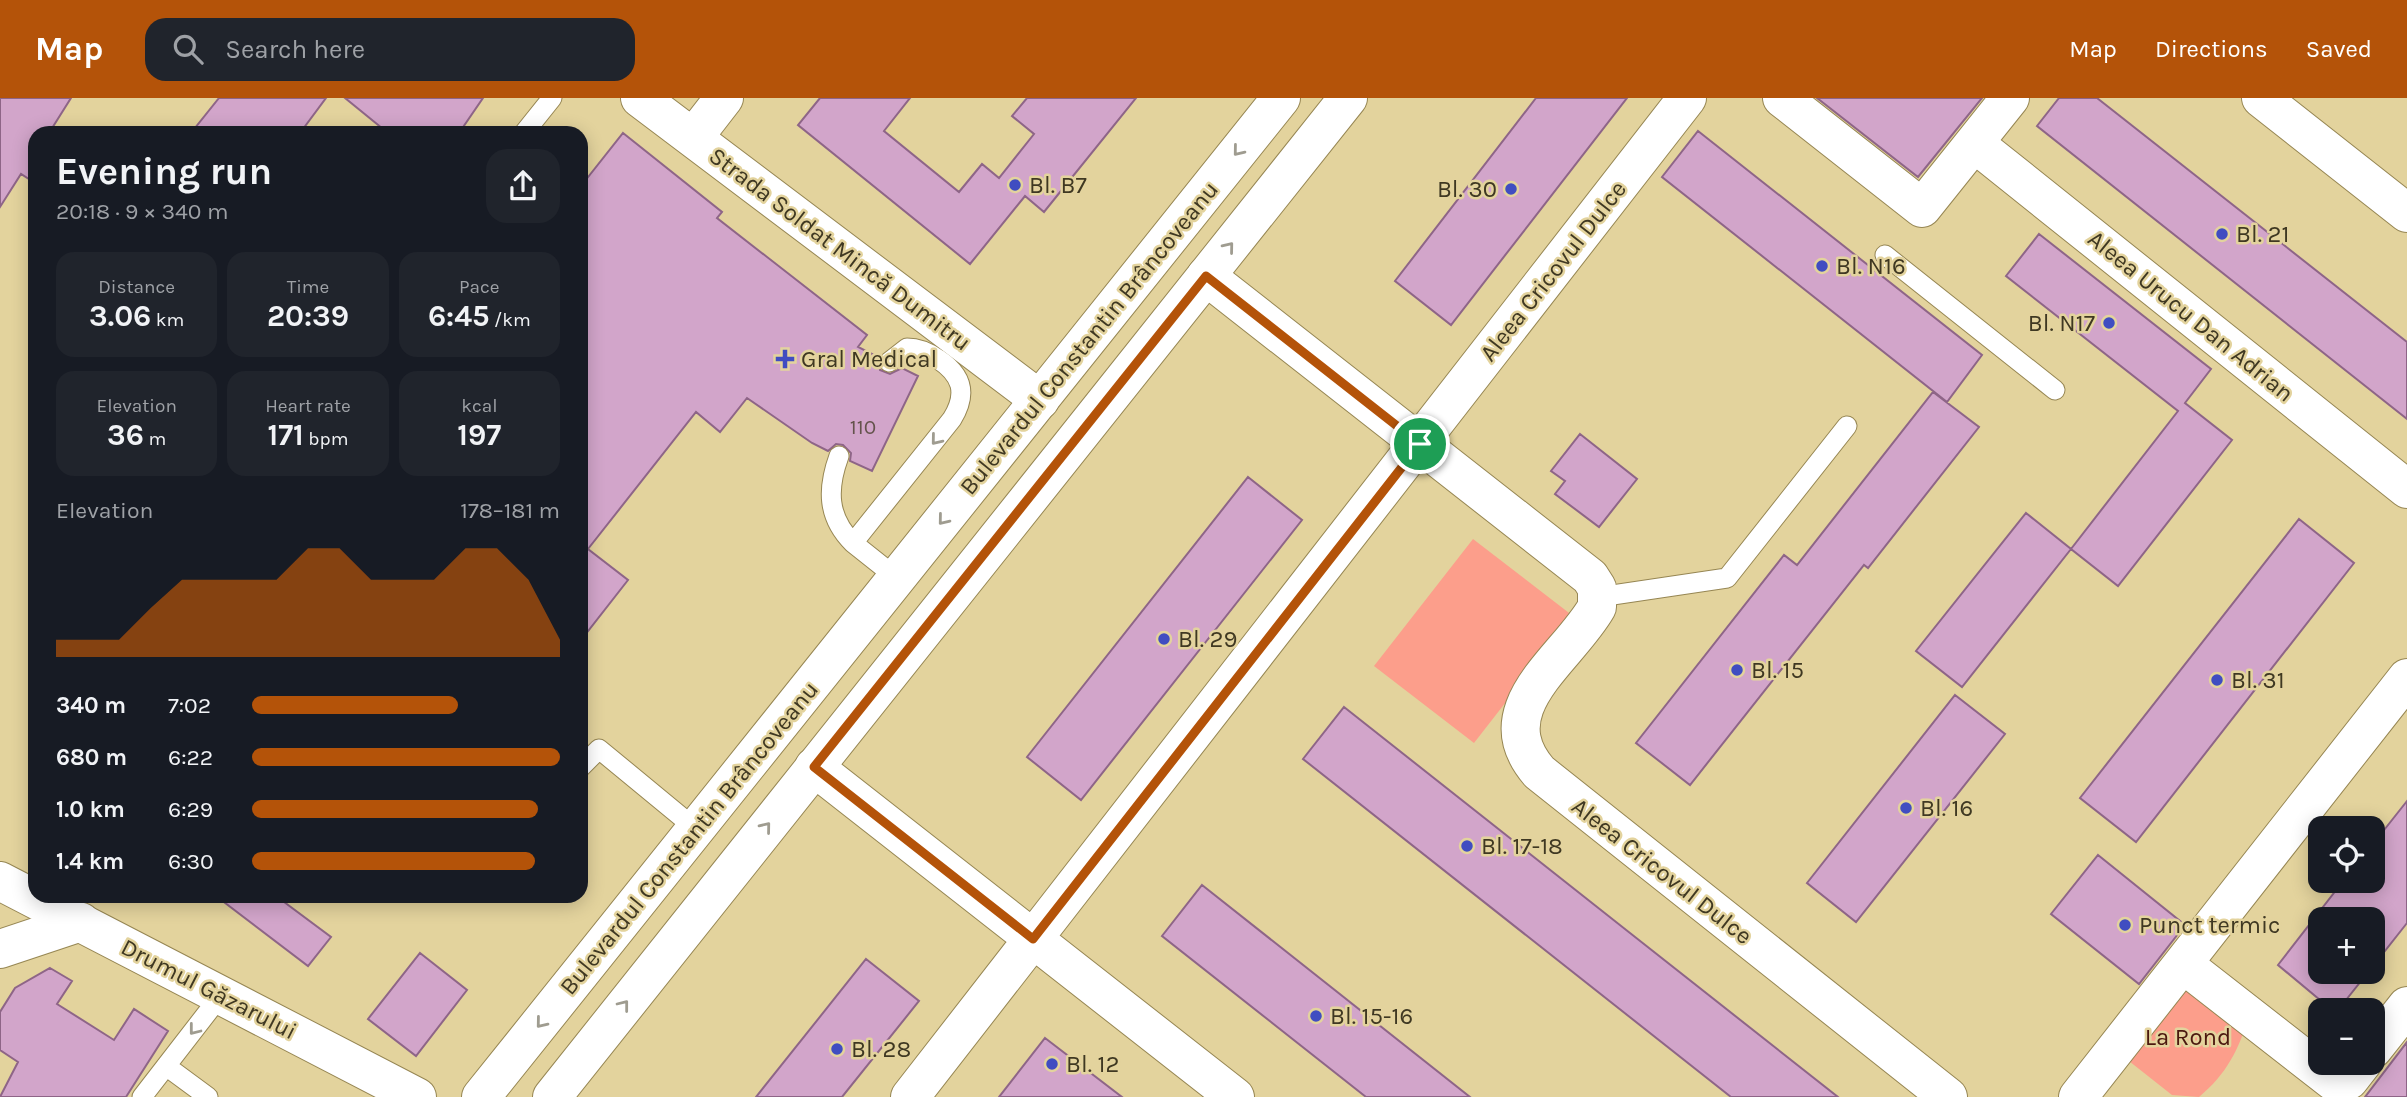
<!DOCTYPE html>
<meta charset="utf-8">
<style>
:root{--surface:#171b24;--page:#20242c;--text:#f1f3f6;--muted:#9ea1a6;--accent:#b45309}
body{margin:0;font-family:Karla,sans-serif;background:var(--page);color:var(--text);height:100vh;display:flex;flex-direction:column;font-size:26px;white-space:nowrap}
*{box-sizing:border-box;margin:0}
p{font-size:23px;color:var(--muted)}
.icon{flex:none;width:38px;height:38px;fill:none;stroke:currentColor;stroke-width:2;stroke-linecap:round;stroke-linejoin:round}
.map{position:relative;flex:1;overflow:hidden}
.sheet{position:absolute;left:28px;top:28px;width:560px;height:777px;display:flex;flex-direction:column;background:var(--surface);border-radius:21px;box-shadow:0 4px 18px #0003}
.sheet>*{flex:none}
.controls{position:absolute;left:2308px;top:718px;display:grid;gap:14px}
.controls a{display:grid;place-items:center;width:77px;height:77px;border-radius:14px;background:var(--surface);box-shadow:0 4px 18px #0003;font-size:35px}
.pin{position:absolute;display:grid;place-items:center;width:60px;height:60px;color:#fff;margin:-30px;border:4px solid #fff;border-radius:50%;box-shadow:0 2px 7px #0007}
.round{display:grid;place-items:center;flex:none;width:74px;height:74px;border-radius:21px;background:var(--page)}
.head{display:flex;align-items:center;justify-content:space-between;height:119px;padding:0 28px}
h1{font-size:38px;font-weight:700;line-height:52px}
.metrics{display:grid;grid-template-columns:repeat(3,1fr);gap:10px;height:119px;padding:7px 28px}
.metrics div{display:grid;align-content:center;border-radius:18px;background:var(--page);text-align:center}
.metrics b{font-size:30px;font-weight:700}
.metrics small{font-size:19px;font-weight:400}
.metrics p{font-size:19px}
.chart{height:196px;padding:14px 28px}
.chart p{display:flex;justify-content:space-between}
.chart svg{width:100%;height:126px;margin-top:7px;fill:var(--accent);opacity:.7}
ul{padding:0 28px;list-style:none;font-size:23px}
li{display:grid;grid-template-columns:112px 84px 1fr;align-items:center;height:52px}
li i{height:18px;border-radius:9px;background:var(--accent)}
header{display:flex;align-items:center;gap:42px;box-sizing:border-box;height:98px;padding:0 35px;background:var(--accent);color:#fff}
header strong{font-size:33px}
nav{display:flex;gap:38px;margin-inline-start:auto;font-size:24px}
.search{width:490px;height:63px;background:var(--page);display:flex;align-items:center;gap:18px;box-sizing:border-box;padding:0 24px;border-radius:21px;color:var(--muted);font-size:26px}
.map>svg:first-child{display:block}
.green{fill:#fc9e8b}
.building{fill:#d2a5ca;stroke:#8e6587;stroke-width:2}
.lines{fill:none;stroke-linecap:round;stroke-linejoin:round}
.lane-casing{stroke:#968653;stroke-width:21}
.street-casing{stroke:#968653;stroke-width:40}
.secondary-casing{stroke:#968653;stroke-width:40}
.lane{stroke:#fff;stroke-width:19}
.street{stroke:#fff;stroke-width:38}
.secondary{stroke:#fff;stroke-width:38}
.oneway{stroke:#9f9c90}
.route-casing{stroke:#fff;stroke-width:14}
.route{stroke:#b45309;stroke-width:9}
.poi-dot{fill:#404dc1;stroke:#e3d39d;stroke-width:2.5}
.labels{text-anchor:middle;dominant-baseline:central;stroke-width:5;stroke-linejoin:round;paint-order:stroke}
.number-label{font-size:21px;fill:#64534c}
.poi-label{font-size:24px;fill:#3f3822;stroke:#e3d39d;text-anchor:start}
.street-label{font-size:24px;fill:#3f3822;stroke:#e3d39d}
.park-label{font-size:24px;fill:#4b180f;stroke:#e3d39d}
</style>
<header>
<strong>Map</strong>
<div class="search"><svg class="icon" aria-label="search" viewBox="0 0 24 24"><circle cx="10" cy="10" r="6"/><path d="M15 15l6 6"/></svg>Search here</div>
<nav><a>Map</a><a>Directions</a><a>Saved</a></nav>
</header>
<div class="map">
<svg width="2407" height="999" viewBox="0 0 2407 999">
<rect width="100%" height="100%" fill="#e3d39d"/>
<path class="green" d="M 1473,441 L 1573,518 L 1474,645 L 1374,568 Z
M 2183,866 L 2249,917 C 2240,950 2226,977 2199,999 L 2172,997 L 2115,952 Z"/>
<path class="building" d="M 0,0 L 71,0 L 49,35 L 35,35 L 35,85 L 21,76 L 0,109 Z
M 219,0 L 326,0 L 300,35 L 191,35 Z
M 345,0 L 483,0 L 459,35 L 388,35 Z
M 820,0 L 910,0 L 884,33 L 959,94 L 982,66 L 999,80 L 1034,36 L 1012,18 L 1027,0 L 1136,0 L 1044,114 L 1025,98 L 970,166 L 798,27 Z
M 1536,0 L 1627,0 L 1451,227 L 1395,183 Z
M 1817,0 L 1982,0 L 1918,79 Z
M 2059,0 L 2097,0 L 2407,244 L 2407,321 L 2037,28 Z
M 1698,33 L 1982,257 L 1947,304 L 1662,79 Z
M 623,35 L 722,114 L 717,120 L 867,237 L 858,249 L 878,259 L 880,272 L 890,276 L 902,270 L 918,278 L 872,373 L 850,363 L 851,355 L 843,347 L 836,346 L 828,353 L 812,345 L 747,300 L 720,334 L 696,314 L 588,451 L 628,482 L 581,542 L 581,88 Z
M 2039,136 L 2211,271 L 2185,305 L 2232,342 L 2118,488 L 2071,451 L 2178,313 L 2006,178 Z
M 1933,294 L 1979,329 L 1868,470 L 1864,467 L 1690,687 L 1636,645 L 1784,457 L 1797,467 Z
M 1580,336 L 1637,381 L 1599,429 L 1555,396 L 1565,383 L 1551,373 Z
M 1248,379 L 1302,422 L 1081,702 L 1027,659 Z
M 2026,415 L 2071,451 L 1962,589 L 1916,553 Z
M 2299,421 L 2354,465 L 2136,744 L 2080,700 Z
M 1955,597 L 2005,636 L 1856,824 L 1807,785 Z
M 1344,609 L 1630,835 L 1838,999 L 1731,999 L 1303,661 Z
M 2407,703 L 2407,825 L 2373,868 L 2373,821 L 2320,821 L 2320,873 L 2369,873 L 2338,912 L 2332,912 L 2278,867 L 2344,782 L 2373,782 L 2373,746 Z
M 2098,757 L 2185,827 L 2139,886 L 2051,816 Z
M 1202,787 L 1470,999 L 1366,999 L 1162,838 Z
M 216,798 L 276,798 L 331,839 L 308,868 Z
M 420,855 L 467,892 L 416,958 L 368,921 Z
M 866,861 L 919,903 L 842,999 L 756,999 Z
M 50,870 L 72,883 L 57,906 L 114,942 L 134,911 L 168,933 L 126,999 L 0,999 L 18,964 L 0,952 L 0,914 L 15,890 Z
M 1045,940 L 1122,999 L 999,999 Z
M 2407,944 L 2407,999 L 2365,999 Z"/>
<g class="lines">
<defs>
<path id="lane" d="M 524,35 L 552,0
M 1885,157 L 2055,292
M 839,358 C 827,391 827,419 853,445 L 952,321 C 968,295 962,277 938,261 C 928,254 919,250 907,250 L 889,264
M 853,445 L 897,480
M 1599,499 L 1727,480 L 1847,328
M 581,669 L 599,651 L 696,731
M 166,968 L 208,999
M 142,999 L 221,897"/>
<path id="street" d="M 640,0 L 1040,302
M 1782,0 L 1922,110 L 2010,0
M 693,40 L 724,0
M 1974,45 L 2407,391
M 1206,178 L 1590,479 L 1597,490 L 1597,509 C 1567,562 1484,610 1539,674 L 1948,999
M 814,669 L 1235,999
M 0,851 L 81,824
M 2183,866 L 2333,983 L 2341,986 L 2349,982 L 2363,964
M 2373,951 L 2407,908
M 910,999 L 1687,0
M 2078,999 L 2407,580"/>
<path id="secondary" d="M 2261,0 L 2407,115
M 0,783 L 417,999
M 481,999 L 1281,0
M 552,999 L 1348,0"/>
</defs>
<use href="#lane" class="lane-casing"/>
<use href="#street" class="street-casing"/>
<use href="#secondary" class="secondary-casing"/>
<use href="#lane" class="lane"/>
<use href="#street" class="street"/>
<use href="#secondary" class="secondary"/>
</g>
<defs><path id="oneway-chevron" d="M-2-3.5L2.5 0L-2 3.5" fill="none" stroke-width="1.6" stroke-linecap="round" stroke-linejoin="round" transform="scale(1.75)"/></defs>
<g class="oneway">
<use href="#oneway-chevron" transform="translate(1238 53) rotate(129)"/>
<use href="#oneway-chevron" transform="translate(1229 149) rotate(-51)"/>
<use href="#oneway-chevron" transform="translate(936 342) rotate(129)"/>
<use href="#oneway-chevron" transform="translate(943 422) rotate(129)"/>
<use href="#oneway-chevron" transform="translate(766 729) rotate(-51)"/>
<use href="#oneway-chevron" transform="translate(624 907) rotate(-52)"/>
<use href="#oneway-chevron" transform="translate(541 925) rotate(129)"/>
<use href="#oneway-chevron" transform="translate(194 932) rotate(128)"/>
</g>
<g class="lines">
<defs>
<path id="route" d="M 1206,178 L 1420,346 L 1033,841 L 814,669 Z"/>
</defs>
<use href="#route" class="route-casing"/>
<use href="#route" class="route"/>
</g>
<g class="poi-dot">
<circle cx="1015" cy="87" r="7"/>
<circle cx="1511" cy="91" r="7"/>
<circle cx="2222" cy="136" r="7"/>
<circle cx="1822" cy="168" r="7"/>
<circle cx="2109" cy="225" r="7"/>
<path d="M781.5 250.5h7v7h7v7h-7v7h-7v-7h-7v-7h7z"/>
<circle cx="1164" cy="541" r="7"/>
<circle cx="1737" cy="572" r="7"/>
<circle cx="2217" cy="582" r="7"/>
<circle cx="1906" cy="710" r="7"/>
<circle cx="1467" cy="748" r="7"/>
<circle cx="2125" cy="827" r="7"/>
<circle cx="1316" cy="918" r="7"/>
<circle cx="837" cy="951" r="7"/>
<circle cx="1052" cy="966" r="7"/>
</g>
<g class="labels">
<g class="number-label">
<text x="863" y="329">110</text>
</g>
<g class="poi-label">
<text x="1029" y="87">Bl. B7</text>
<text x="1497" y="91" text-anchor="end">Bl. 30</text>
<text x="2236" y="136">Bl. 21</text>
<text x="1836" y="168">Bl. N16</text>
<text x="2095" y="225" text-anchor="end">Bl. N17</text>
<text x="801" y="261">Gral Medical</text>
<text x="1178" y="541">Bl. 29</text>
<text x="1751" y="572">Bl. 15</text>
<text x="2231" y="582">Bl. 31</text>
<text x="1920" y="710">Bl. 16</text>
<text x="1481" y="748">Bl. 17-18</text>
<text x="2139" y="827">Punct termic</text>
<text x="1330" y="918">Bl. 15-16</text>
<text x="851" y="951">Bl. 28</text>
<text x="1066" y="966">Bl. 12</text>
</g>
<g class="street-label">
<text transform="translate(840 151) rotate(37)">Strada Soldat Mincă Dumitru</text>
<text transform="translate(1553 173) rotate(-52)">Aleea Cricovul Dulce</text>
<text transform="translate(2191 218) rotate(39)">Aleea Urucu Dan Adrian</text>
<text transform="translate(1089 240) rotate(-51)">Bulevardul Constantin Brâncoveanu</text>
<text transform="translate(689 740) rotate(-51)">Bulevardul Constantin Brâncoveanu</text>
<text transform="translate(1662 773) rotate(38)">Aleea Cricovul Dulce</text>
<text transform="translate(209 891) rotate(27)">Drumul Găzarului</text>
</g>
<g class="park-label">
<text x="2188" y="939">La Rond</text>
</g>
</g>
</svg>
<div class="controls">
<a><svg class="icon" aria-label="locate" viewBox="0 0 24 24"><circle cx="12" cy="12" r="6"/><path d="M12 2v4M12 18v4M2 12h4M18 12h4"/></svg></a>
<a>+</a>
<a>−</a>
</div>
<div class="pin" style="left:1420px;top:346px;background:#1e9e55"><svg class="icon" aria-label="arrive" viewBox="0 0 24 24"><path d="M6 21V4h12l-3 4 3 4H6"/></svg></div>
<section class="sheet">
<div class="head"><div><h1>Evening run</h1><p>20:18 · 9 × 340 m</p></div><a class="round"><svg class="icon" aria-label="share" viewBox="0 0 24 24"><path d="M12 15V3M7 8l5-5 5 5M5 13v7h14v-7"/></svg></a></div>
<div class="metrics">
<div><p>Distance</p><b>3.06<small> km</small></b></div>
<div><p>Time</p><b>20:39</b></div>
<div><p>Pace</p><b>6:45<small> /km</small></b></div>
</div>
<div class="metrics">
<div><p>Elevation</p><b>36<small> m</small></b></div>
<div><p>Heart rate</p><b>171<small> bpm</small></b></div>
<div><p>kcal</p><b>197</b></div>
</div>
<div class="chart"><p><span>Elevation</span>178–181 m</p>
<svg viewBox="0 0 160 44" preserveAspectRatio="none"><path d="M0 44V38L10 38L20 38L30 27L40 17L50 17L60 17L70 17L80 6L90 6L100 17L110 17L120 17L130 6L140 6L150 17L160 38V44z"/></svg>
</div>
<ul>
<li><b>340 m</b>7:02<i style="width:67%"></i></li>
<li><b>680 m</b>6:22<i style="width:100%"></i></li>
<li><b>1.0 km</b>6:29<i style="width:93%"></i></li>
<li><b>1.4 km</b>6:30<i style="width:92%"></i></li>
</ul>
</section>
</div>
